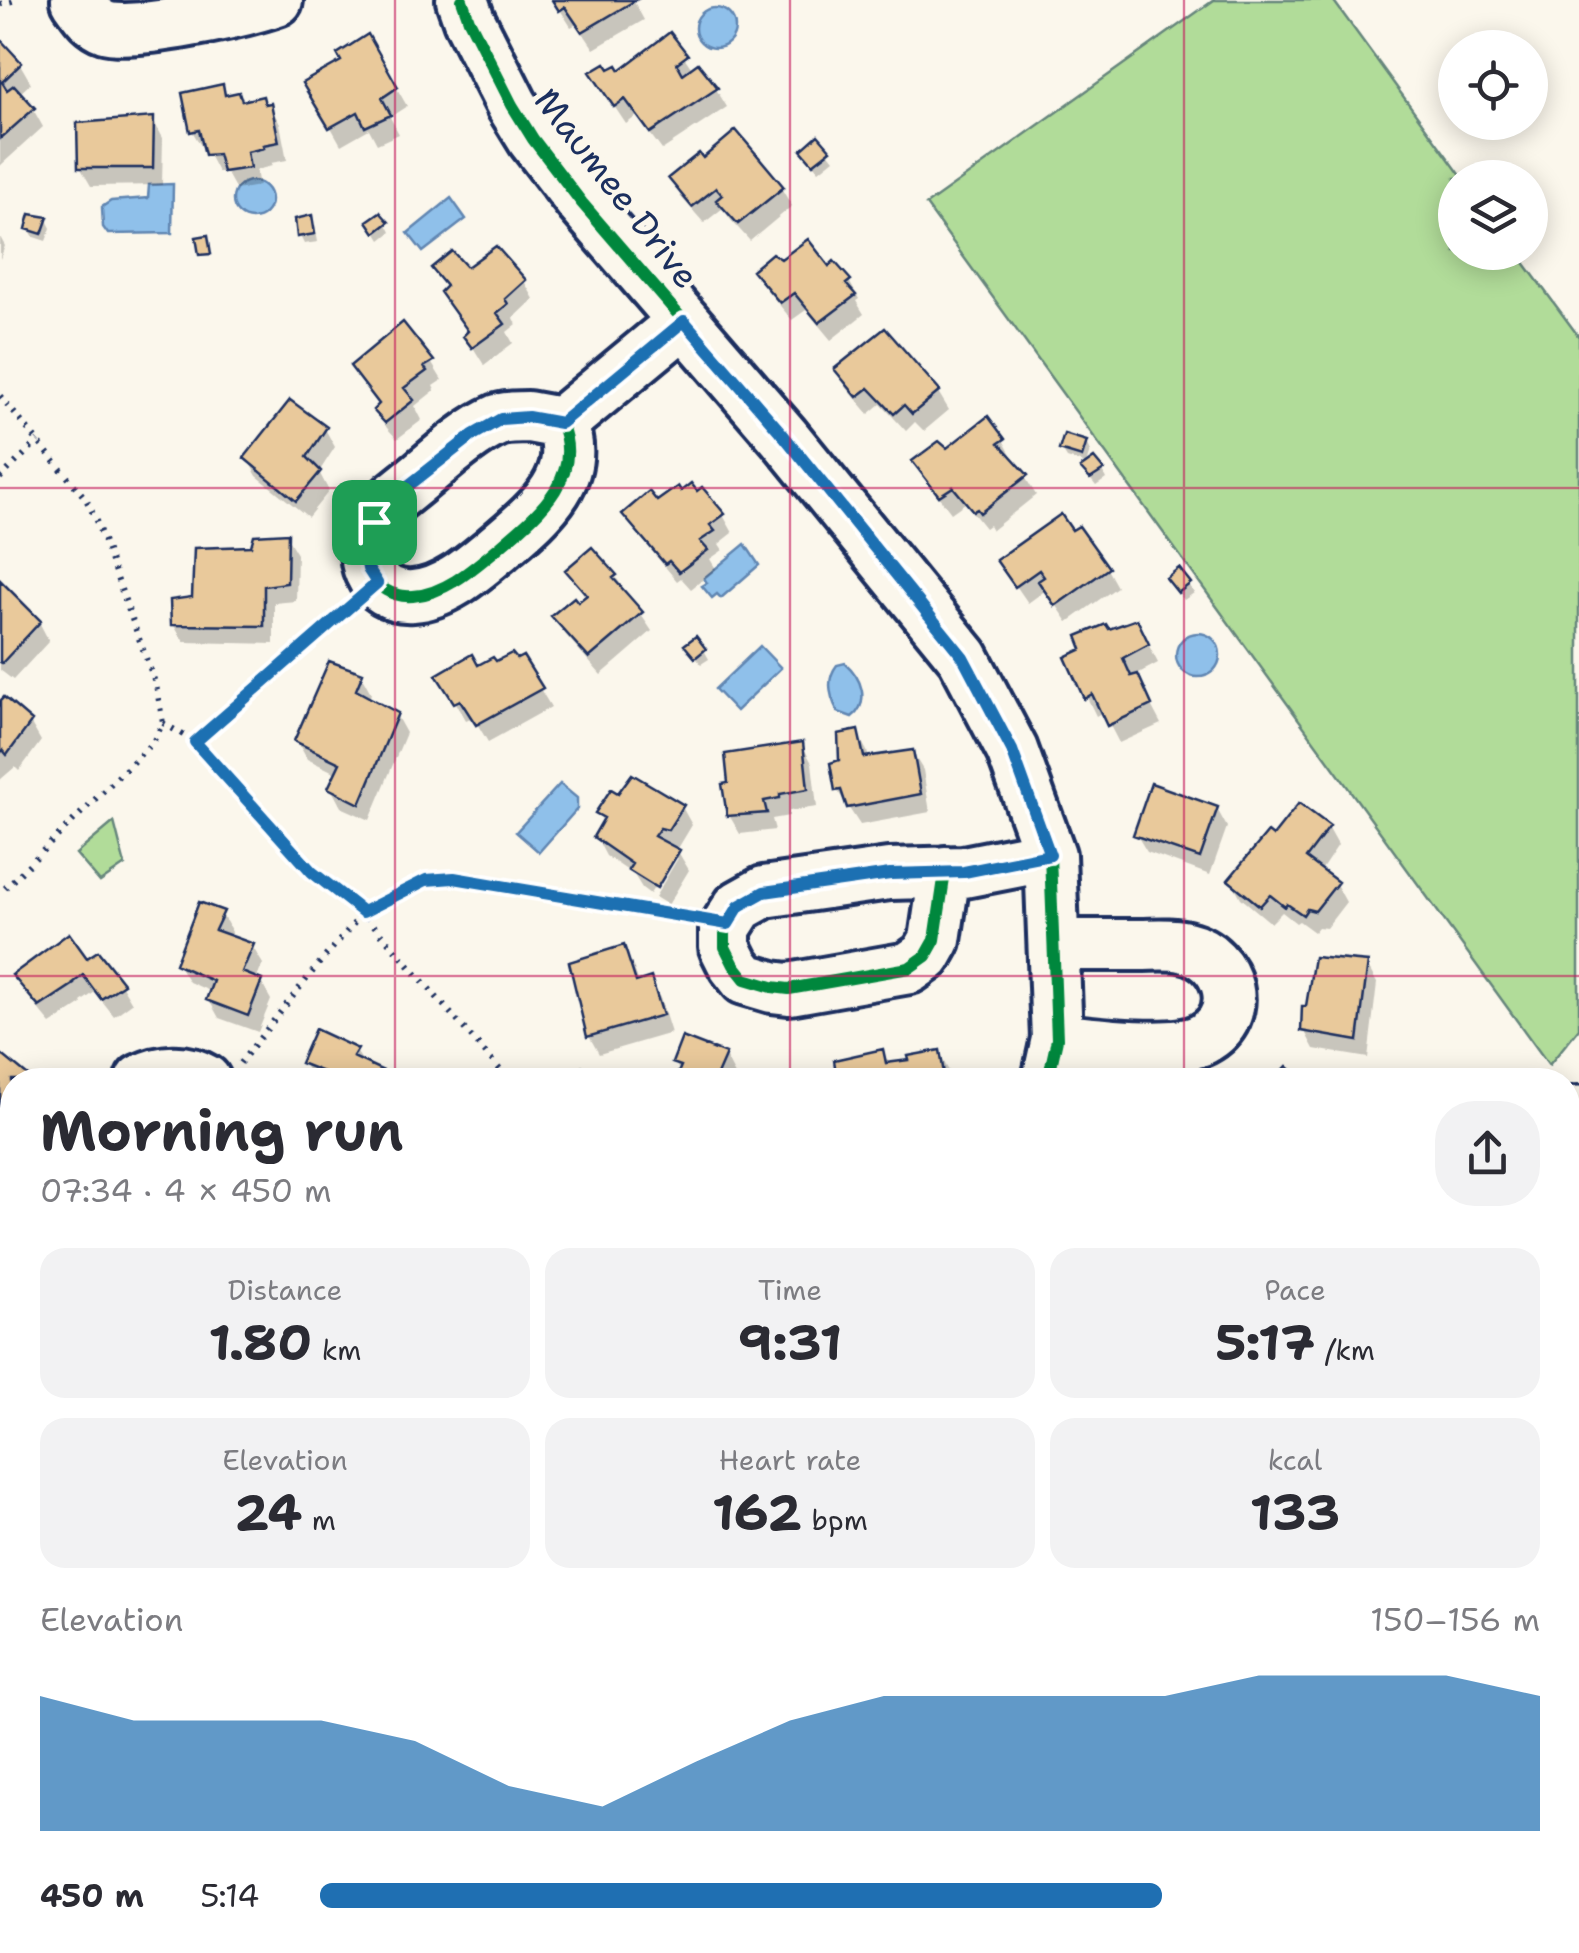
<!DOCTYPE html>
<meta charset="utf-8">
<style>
:root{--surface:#fff;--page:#f2f2f3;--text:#2b2b33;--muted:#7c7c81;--accent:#1f6fb2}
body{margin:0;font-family:"Shantell Sans",sans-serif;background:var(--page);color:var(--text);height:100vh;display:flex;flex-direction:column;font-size:38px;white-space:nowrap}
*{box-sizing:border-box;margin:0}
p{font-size:32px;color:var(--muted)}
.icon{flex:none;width:55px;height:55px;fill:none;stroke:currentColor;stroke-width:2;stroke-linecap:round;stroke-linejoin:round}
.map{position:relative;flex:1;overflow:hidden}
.side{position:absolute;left:0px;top:1068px;width:1580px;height:888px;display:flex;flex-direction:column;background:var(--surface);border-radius:40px 40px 0 0;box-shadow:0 5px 25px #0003}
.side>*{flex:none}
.fabs{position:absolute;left:1438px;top:30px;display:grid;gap:20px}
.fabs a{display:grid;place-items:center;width:110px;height:110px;border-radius:50%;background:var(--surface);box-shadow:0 5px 25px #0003;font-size:50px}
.pin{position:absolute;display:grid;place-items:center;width:85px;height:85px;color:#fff;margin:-42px;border-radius:20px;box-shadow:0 5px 15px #0006}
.round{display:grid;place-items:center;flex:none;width:105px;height:105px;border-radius:40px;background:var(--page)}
.overview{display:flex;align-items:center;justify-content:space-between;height:170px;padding:0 40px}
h1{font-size:55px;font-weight:700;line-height:75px}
.stats{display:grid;grid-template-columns:repeat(3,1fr);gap:15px;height:170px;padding:10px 40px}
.stats div{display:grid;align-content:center;border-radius:25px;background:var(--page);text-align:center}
.stats b{font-size:50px;font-weight:700}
.stats small{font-size:28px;font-weight:400}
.stats p{font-size:28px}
.chart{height:280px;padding:20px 40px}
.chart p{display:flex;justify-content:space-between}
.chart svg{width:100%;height:180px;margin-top:10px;fill:var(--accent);opacity:.7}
ul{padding:0 40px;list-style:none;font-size:32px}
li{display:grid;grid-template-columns:160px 120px 1fr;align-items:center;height:75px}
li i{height:25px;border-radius:12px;background:var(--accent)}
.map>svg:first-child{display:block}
.green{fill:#b1dc99;stroke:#66867c;stroke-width:2.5}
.water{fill:#8fc0ea;stroke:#6186b2;stroke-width:2.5}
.shadow{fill:#0003}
.building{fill:#e9c99b;stroke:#1b2f5e;stroke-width:2.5}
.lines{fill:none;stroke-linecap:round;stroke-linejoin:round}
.minor-casing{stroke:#1b2f5e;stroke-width:58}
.major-casing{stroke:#1b2f5e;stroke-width:62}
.path{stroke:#1b2f5e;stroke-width:6;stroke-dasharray:2.5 8;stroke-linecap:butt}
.minor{stroke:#fbf7ec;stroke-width:50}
.major{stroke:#fbf7ec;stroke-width:55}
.cycleway-casing{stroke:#fbf7ec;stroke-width:19}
.cycleway{stroke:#00873e;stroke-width:12}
.route-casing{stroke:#fff;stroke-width:20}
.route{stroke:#1f6fb2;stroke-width:12}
.grid{fill:none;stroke:#c2185b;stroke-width:2.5;stroke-opacity:0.55}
.labels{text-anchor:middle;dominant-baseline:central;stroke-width:10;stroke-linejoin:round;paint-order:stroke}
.street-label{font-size:35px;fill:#1b2f5e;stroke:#fbf7ec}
</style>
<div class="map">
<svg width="1579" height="1953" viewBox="0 0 1579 1953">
<rect width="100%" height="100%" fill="#fbf7ec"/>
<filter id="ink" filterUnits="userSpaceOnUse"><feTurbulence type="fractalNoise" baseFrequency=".01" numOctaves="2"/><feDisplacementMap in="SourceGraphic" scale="20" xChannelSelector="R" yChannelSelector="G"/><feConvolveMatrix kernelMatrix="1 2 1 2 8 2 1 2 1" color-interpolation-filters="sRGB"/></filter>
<g filter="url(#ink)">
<path class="green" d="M 1214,0 L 1333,0 L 1462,177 L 1455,178 L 1455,252 L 1517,253 L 1579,337 L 1579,1028 L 1549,1065 L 926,205 Z
M 114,822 L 125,865 L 100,882 L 76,854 Z"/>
<path class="water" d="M695 28a20 20 0 1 1 40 0a20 20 0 1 1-40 0Z
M233 200a19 19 0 1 1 38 0a19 19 0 1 1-38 0Z
M 173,184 L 172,233 L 108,234 L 103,227 L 102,207 L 111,201 L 148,198 L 149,185 Z
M 451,198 L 466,219 L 423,252 L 408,233 Z
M 745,544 L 759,565 L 721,598 L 717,594 L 712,598 L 702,586 L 707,583 L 704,578 Z
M1176 655a22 22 0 1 1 44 0a22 22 0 1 1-44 0Z
M 760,646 L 781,668 L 736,711 L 715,689 Z
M 845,663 C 861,677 871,702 852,717 L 838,712 C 830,697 826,679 837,665 Z
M 560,784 L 577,798 L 577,809 L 539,852 L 516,832 Z"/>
<path class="shadow" d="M 554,0 L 633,0 L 644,20 L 594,49 L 577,24 L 571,27 Z
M 669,35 L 693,70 L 698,67 L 716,89 L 727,107 L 662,150 L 637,116 L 626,124 L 604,91 L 608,72 L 620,73 Z
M 368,38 L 407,106 L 390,117 L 399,134 L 377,144 L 369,129 L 341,145 L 306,83 L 344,62 Z
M 0,43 L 20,64 L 31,83 L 19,94 L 33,109 L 43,127 L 0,166 Z
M 222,87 L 228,97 L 243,103 L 270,106 L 280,124 L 287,160 L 271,163 L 272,166 L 256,170 L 259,186 L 236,190 L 226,172 L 218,172 L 206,149 L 203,149 L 192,131 Z
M 153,120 L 163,138 L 162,185 L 91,186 L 80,167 Z
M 818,139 L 834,159 L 819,171 L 809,159 Z
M 671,179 L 781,188 L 792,206 L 750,241 L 730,219 L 723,208 L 704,223 L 681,197 Z
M 311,218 L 315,226 L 318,242 L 304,244 L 300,236 Z
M 47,220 L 51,228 L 46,241 L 34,237 L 29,229 Z
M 370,222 L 387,224 L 391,232 L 381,240 Z
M 0,237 L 5,246 L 0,259 Z
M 781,263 L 829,269 L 849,281 L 859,299 L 856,301 L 864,314 L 831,340 L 806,310 L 792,320 L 766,289 L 755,271 Z
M 434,269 L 467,270 L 524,281 L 534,299 L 514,318 L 517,324 L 507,332 L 513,343 L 484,365 L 466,336 L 470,333 L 443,293 L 447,289 Z
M 431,362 L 442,380 L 433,386 L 435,390 L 415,406 L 422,420 L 397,439 L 387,428 L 376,410 L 380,406 L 353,367 Z
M 837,370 L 938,392 L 949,410 L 924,431 L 915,422 L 906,431 L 881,404 L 869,414 L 847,388 Z
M 325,429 L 335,447 L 319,472 L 329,491 L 308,517 L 257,476 L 247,458 Z
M 1003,440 L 1013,458 L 1011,460 L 1025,477 L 1036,495 L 992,530 L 989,525 L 985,528 L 965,503 L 951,513 L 926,480 L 915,462 L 947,452 Z
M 1086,443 L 1090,451 L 1086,464 L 1067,458 L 1062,450 Z
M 1102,471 L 1106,479 L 1096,486 L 1088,476 Z
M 656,505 L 723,515 L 733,533 L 719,544 L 723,550 L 710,559 L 716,569 L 691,589 L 681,578 L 677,581 L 636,532 L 626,514 Z
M 286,536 L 297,554 L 296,601 L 274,603 L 274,644 L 184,642 L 173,624 L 195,599 L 253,549 Z
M 999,561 L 1107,569 L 1117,587 L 1068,622 L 1046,590 L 1028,603 Z
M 568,571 L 615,576 L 652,631 L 601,675 L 565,634 L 554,617 L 587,599 Z
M 1179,572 L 1194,593 L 1184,600 L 1174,587 Z
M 0,584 L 39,622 L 49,641 L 13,680 L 0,670 Z
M 1108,632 L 1146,640 L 1158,663 L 1135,675 L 1161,724 L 1119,743 L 1103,712 L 1096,716 L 1068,658 L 1086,650 Z
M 704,650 L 709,659 L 701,664 L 692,653 Z
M 522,659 L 551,707 L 488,742 L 473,717 L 466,720 L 440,675 L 516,662 Z
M 361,675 L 371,693 L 369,700 L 396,715 L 406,733 L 370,820 L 341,807 L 331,788 L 338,774 L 307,759 L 297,741 Z
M 0,705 L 30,722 L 41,741 L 19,771 L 15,767 L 0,780 Z
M 857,733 L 867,751 L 869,759 L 912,752 L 923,770 L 930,812 L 860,825 L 837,790 L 842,761 Z
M 802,745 L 812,763 L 817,807 L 789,811 L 789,816 L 772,819 L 775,830 L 740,834 L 729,815 Z
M 682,807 L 692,825 L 677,850 L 689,870 L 668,905 L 655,897 L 678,858 L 672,858 L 650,894 L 642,888 L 634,875 L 606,856 L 596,837 L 604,823 L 598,813 Z
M 1217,809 L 1227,827 L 1210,875 L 1147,852 L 1136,834 Z
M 1328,827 L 1338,845 L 1320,872 L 1336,884 L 1346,902 L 1326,928 L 1318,927 L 1314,932 L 1299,921 L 1296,923 L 1282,912 L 1271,923 L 1241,898 L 1231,880 L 1274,839 Z
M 222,914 L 232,932 L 230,938 L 252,946 L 263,964 L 256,980 L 261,982 L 271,1000 L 258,1032 L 219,1018 L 209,1000 L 212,992 L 189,982 L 178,964 Z
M 622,948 L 633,966 L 639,983 L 650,980 L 660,998 L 671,1033 L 599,1054 L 589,1036 Z
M 86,961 L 122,986 L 132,1003 L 114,1016 L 95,992 L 81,1002 L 82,1004 L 51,1024 L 26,994 L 15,976 Z
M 1367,965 L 1377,983 L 1368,1058 L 1314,1049 L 1304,1030 Z
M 356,1051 L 365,1065 L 392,1080 L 313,1080 L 303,1063 Z
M 882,1051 L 890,1065 L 939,1053 L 949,1071 L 951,1080 L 839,1080 Z
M 0,1056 L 29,1080 L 12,1080 L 12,1140 L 0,1153 Z
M 725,1056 L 735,1075 L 732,1080 L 678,1080 L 681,1073 L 675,1063 Z
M 0,1513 L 12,1524 L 12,1584 L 0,1572 Z
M 0,1609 L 12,1626 L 12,1639 L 0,1650 Z
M 12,1822 L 12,1906 L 0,1892 L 0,1848 L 10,1840 L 4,1830 Z
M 0,1921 L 12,1929 L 12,1942 L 23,1942 L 27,1950 L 25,1953 L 0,1953 Z
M 557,1942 L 603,1942 L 577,1953 L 563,1953 Z"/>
<path class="building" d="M 552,0 L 636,0 L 582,32 L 565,7 L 559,11 Z
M 670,32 L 688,55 L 677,63 L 683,74 L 698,63 L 718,88 L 650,133 L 625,99 L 614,107 L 590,72 L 605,63 L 609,69 L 617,65 L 620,70 Z
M 368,34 L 398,87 L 382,98 L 391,115 L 365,127 L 358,112 L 329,128 L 302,83 L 341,61 L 337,54 Z
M 0,39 L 22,63 L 2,82 L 7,90 L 14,85 L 35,108 L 0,139 Z
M 223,84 L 225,95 L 239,92 L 242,101 L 263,96 L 265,104 L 271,103 L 279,142 L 263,145 L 264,148 L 247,152 L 250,168 L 223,172 L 218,154 L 205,155 L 199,130 L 190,132 L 182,93 Z
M 154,117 L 153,168 L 78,168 L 77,123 Z
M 736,130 L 784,187 L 738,224 L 716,200 L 722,195 L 716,188 L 692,207 L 668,178 L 699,153 L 703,158 Z
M 818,135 L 831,150 L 813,164 L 801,150 Z
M 380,212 L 389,222 L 375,233 L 367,221 Z
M 30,214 L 48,217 L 42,234 L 26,229 Z
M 312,215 L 315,234 L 297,237 L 295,219 Z
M 208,235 L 211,254 L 199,255 L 196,237 Z
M 808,239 L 829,266 L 834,261 L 851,280 L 846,284 L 856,295 L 819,323 L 794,293 L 780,303 L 752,270 L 772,253 L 781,259 Z
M 496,246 L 526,280 L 505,299 L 508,304 L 497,313 L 505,324 L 472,348 L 463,336 L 468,331 L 440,292 L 446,286 L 431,268 L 452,251 L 467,267 Z
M 403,322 L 434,361 L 424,367 L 427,371 L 404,388 L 414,400 L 385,423 L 373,410 L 379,404 L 350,366 Z
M 885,328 L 940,391 L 912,414 L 904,405 L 894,414 L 869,388 L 857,397 L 834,369 Z
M 290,400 L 327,427 L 307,457 L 321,471 L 296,501 L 244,458 Z
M 988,416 L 1005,439 L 999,443 L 1028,475 L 980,513 L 977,509 L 973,511 L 953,487 L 939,496 L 912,461 L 939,441 L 947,448 Z
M 1064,434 L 1087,441 L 1082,457 L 1059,450 Z
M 1094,458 L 1104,470 L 1090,479 L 1080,468 Z
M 691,483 L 697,491 L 702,487 L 725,514 L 710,525 L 715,531 L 700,541 L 708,550 L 679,572 L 669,561 L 665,564 L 622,514 L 649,491 L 657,501 L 678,486 L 681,491 Z
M 1061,514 L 1072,530 L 1079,526 L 1109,568 L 1055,606 L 1038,581 L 1044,577 L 1039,570 L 1015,587 L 996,560 Z
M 288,533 L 287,583 L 264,586 L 264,626 L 171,625 L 170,600 L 192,597 L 194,548 L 251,546 L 254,535 Z
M 592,547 L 617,575 L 613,578 L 643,612 L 589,658 L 551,616 L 574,597 L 578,602 L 587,595 L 565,570 Z
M 1179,568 L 1191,583 L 1178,593 L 1166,578 Z
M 0,580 L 41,621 L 2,663 L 0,662 Z
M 1137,619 L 1149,644 L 1123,658 L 1131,676 L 1138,674 L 1152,705 L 1107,726 L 1092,694 L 1084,699 L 1065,657 L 1082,649 L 1077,636 L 1106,624 L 1109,629 Z
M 696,636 L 706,649 L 695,658 L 684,645 Z
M 512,653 L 517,659 L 523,656 L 543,688 L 476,725 L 460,700 L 454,703 L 436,675 L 472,654 L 478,665 L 493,657 L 496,661 Z
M 329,661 L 363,673 L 356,690 L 398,713 L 360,804 L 328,788 L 340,763 L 294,741 Z
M 4,697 L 32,721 L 7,755 L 3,750 L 0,753 L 0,701 Z
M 858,730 L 864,757 L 913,750 L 921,794 L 847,808 L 841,790 L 835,791 L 830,763 L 839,760 L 838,734 Z
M 803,742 L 808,789 L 780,794 L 780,798 L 764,801 L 767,813 L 727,816 L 722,784 L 728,783 L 725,754 Z
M 632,774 L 684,805 L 668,830 L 660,828 L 654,836 L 680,850 L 657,888 L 628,870 L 632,864 L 593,837 L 604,818 L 595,813 L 611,789 L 618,793 Z
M 1151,783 L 1218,807 L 1200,858 L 1133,835 Z
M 1299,803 L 1330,826 L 1306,858 L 1338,882 L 1315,911 L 1307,909 L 1303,915 L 1287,904 L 1285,907 L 1270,895 L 1260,906 L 1228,880 L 1268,832 L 1273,836 Z
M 199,902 L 224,911 L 215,930 L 254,944 L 242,972 L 262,980 L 248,1016 L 206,1000 L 213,981 L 175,964 Z
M 69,933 L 87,958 L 98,951 L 124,984 L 101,999 L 83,975 L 73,983 L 74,984 L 39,1007 L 12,975 Z
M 624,945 L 636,982 L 651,977 L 663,1015 L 587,1037 L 569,962 Z
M 1314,957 L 1368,962 L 1358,1041 L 1301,1031 L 1302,1006 L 1306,1006 Z
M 315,1029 L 358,1049 L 353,1057 L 392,1075 L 390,1080 L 331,1080 L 333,1076 L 300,1063 Z
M 682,1037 L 726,1054 L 716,1077 L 724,1080 L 675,1080 L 681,1066 L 672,1063 Z
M 883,1049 L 886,1063 L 909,1060 L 908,1056 L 940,1050 L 945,1080 L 837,1080 L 834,1060 Z
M 0,1053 L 33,1080 L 12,1080 L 12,1111 L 0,1124 Z
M 582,1066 L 594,1080 L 568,1080 Z
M 1287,1066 L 1302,1080 L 1274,1080 Z
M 0,1510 L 12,1521 L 11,1576 L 0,1566 Z
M 12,1819 L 12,1903 L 0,1889 L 0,1845 L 8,1838 L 1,1829 Z
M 0,1919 L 12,1926 L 12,1939 L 4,1953 L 0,1953 Z
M 431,1942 L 506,1942 L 509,1953 L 432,1953 L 429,1943 Z"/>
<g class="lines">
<defs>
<path id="minor" d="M 77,0 C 85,11 91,22 105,27 C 134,36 246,11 277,0
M 462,0 L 469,20 L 512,105 L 533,139 L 582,203 L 784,437 L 963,657 L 1012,750 L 1050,855 L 1057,1039 L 1048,1080
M 528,417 L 561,423 C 585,479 535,516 498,548 C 474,568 445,594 413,596 C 369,599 356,554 374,521 C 382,508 394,497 406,488 C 433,467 467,433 498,420 C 507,417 518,417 528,417 Z
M 561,423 L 684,321
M 945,872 L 935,940 L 926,956 L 909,968 L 789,989 L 772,987 L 745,979 L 734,965 L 725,947 L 725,928 L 739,906 L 764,892 L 889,874 L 964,872 L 1050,855
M 1054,945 C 1083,945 1111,945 1140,945 C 1154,945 1172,943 1186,947 C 1230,957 1247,1016 1203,1039 C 1175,1054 1090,1043 1057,1039
M 141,1080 C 162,1070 185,1068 205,1080
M 0,1321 L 12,1307
M 314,1942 L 318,1953
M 119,1953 L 126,1942"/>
<path id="major" d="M 1568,1129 L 1579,1114
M 945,1953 L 952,1942"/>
</defs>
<use href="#minor" class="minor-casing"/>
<use href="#major" class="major-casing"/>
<path class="path" d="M 0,4 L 18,0
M 0,396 L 86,499 L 95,518 L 156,685 L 163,723 L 153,742 L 0,893
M 0,478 L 38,441
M 163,723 L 195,742 L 312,872 L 356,905 L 509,1080
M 195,742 L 350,607
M 240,1063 L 317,966 L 363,913 L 426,880 L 454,878 L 477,880 L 690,917"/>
<use href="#minor" class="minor"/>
<use href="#major" class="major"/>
<defs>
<path id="cycleway" d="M 462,0 L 469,20 L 512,105 L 533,139 L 582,203 L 784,437 L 963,657 L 1012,750 L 1050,855 L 1057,1039 L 1048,1080
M 528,417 L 561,423 C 585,479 535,516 498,548 C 474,568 445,594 413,596 C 369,599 356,554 374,521 C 382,508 394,497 406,488 C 433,467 467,433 498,420 C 507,417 518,417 528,417 Z
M 945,872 L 935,940 L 926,956 L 909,968 L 789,989 L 772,987 L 745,979 L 734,965 L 725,947 L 725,928 L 739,906 L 764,892 L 889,874 L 964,872 L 1050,855"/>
</defs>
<use href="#cycleway" class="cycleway-casing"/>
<use href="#cycleway" class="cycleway"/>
</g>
</g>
<g class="lines" filter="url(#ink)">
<defs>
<path id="route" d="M 684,321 L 784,436 L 963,657 L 1012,750 L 1050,855 L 964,872 L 890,874 L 764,892 L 739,906 L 728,924 L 454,878 L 426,880 L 363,912 L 312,872 L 195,742 L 377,583 L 368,569 L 364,548 L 374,522 L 394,497 L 473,435 L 501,419 L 528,417 L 561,423 Z"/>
</defs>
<use href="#route" class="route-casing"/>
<use href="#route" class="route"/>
</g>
<path class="grid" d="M 395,0 L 395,1080M 790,0 L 790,1080M 1184,0 L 1184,1080M 0,488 L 1579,488M 0,976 L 1579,976M 0,1465 L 12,1465M 1568,1465 L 1579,1465M 395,1942 L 395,1953M 790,1942 L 790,1953M 1184,1942 L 1184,1953"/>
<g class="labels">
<g class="street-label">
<text transform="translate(617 188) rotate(52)">Maumee Drive</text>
</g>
</g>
</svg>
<div class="fabs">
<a><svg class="icon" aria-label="locate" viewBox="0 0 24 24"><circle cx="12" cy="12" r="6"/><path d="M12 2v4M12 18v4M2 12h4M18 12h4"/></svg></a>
<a><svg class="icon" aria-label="layers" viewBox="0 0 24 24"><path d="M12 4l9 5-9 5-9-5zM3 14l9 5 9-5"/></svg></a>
</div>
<div class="pin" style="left:374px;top:522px;background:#1e9e55"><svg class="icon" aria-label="arrive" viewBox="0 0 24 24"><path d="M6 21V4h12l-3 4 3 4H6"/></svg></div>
<section class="side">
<div class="overview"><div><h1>Morning run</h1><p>07:34 · 4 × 450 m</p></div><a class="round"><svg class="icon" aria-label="share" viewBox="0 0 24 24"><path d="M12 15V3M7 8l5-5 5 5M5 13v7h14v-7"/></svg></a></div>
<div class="stats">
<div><p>Distance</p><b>1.80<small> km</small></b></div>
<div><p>Time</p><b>9:31</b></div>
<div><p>Pace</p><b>5:17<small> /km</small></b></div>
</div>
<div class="stats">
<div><p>Elevation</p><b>24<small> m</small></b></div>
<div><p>Heart rate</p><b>162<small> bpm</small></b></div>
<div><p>kcal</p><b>133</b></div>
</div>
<div class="chart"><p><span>Elevation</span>150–156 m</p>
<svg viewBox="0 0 160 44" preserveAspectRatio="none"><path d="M0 44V11L10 17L20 17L30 17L40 22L50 33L60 38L70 27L80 17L90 11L100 11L110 11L120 11L130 6L140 6L150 6L160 11V44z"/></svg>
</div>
<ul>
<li><b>450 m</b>5:14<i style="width:69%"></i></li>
</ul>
</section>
</div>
